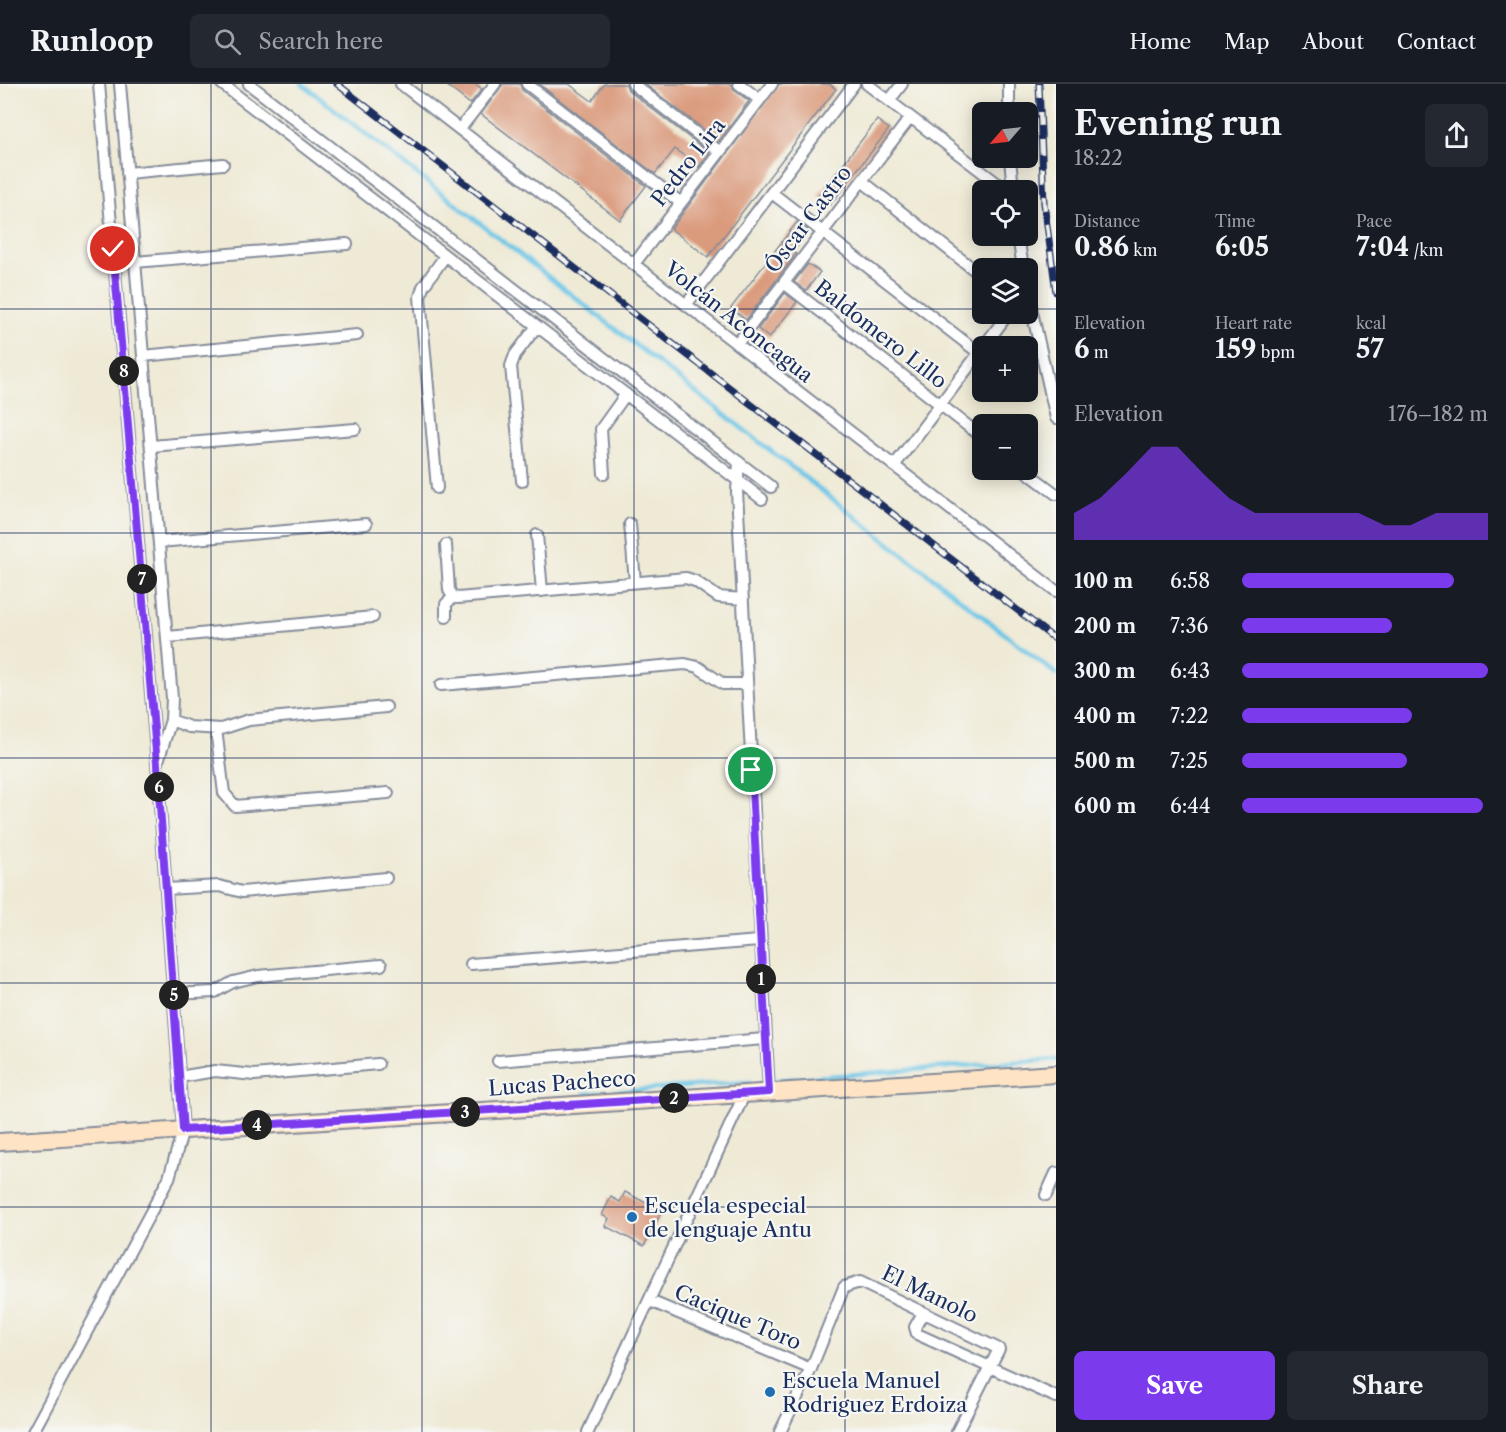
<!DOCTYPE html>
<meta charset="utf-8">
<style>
:root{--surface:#171b24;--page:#242831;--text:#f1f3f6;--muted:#9ea1a6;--line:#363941;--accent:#7c3aed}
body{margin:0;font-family:"Libre Caslon Text",serif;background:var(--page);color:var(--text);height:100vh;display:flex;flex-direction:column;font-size:22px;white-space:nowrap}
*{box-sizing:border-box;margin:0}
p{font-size:20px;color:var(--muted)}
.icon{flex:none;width:33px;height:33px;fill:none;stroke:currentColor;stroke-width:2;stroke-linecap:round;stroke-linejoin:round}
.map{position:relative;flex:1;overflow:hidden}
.drawer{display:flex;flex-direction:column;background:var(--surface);width:450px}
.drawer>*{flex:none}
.needle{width:39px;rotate:242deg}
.buttons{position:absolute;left:972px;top:18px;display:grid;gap:12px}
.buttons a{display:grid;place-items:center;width:66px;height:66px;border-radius:9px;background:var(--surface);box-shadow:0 3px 15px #0003;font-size:30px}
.pin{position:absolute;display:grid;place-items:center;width:51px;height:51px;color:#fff;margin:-26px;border:3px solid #fff;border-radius:50%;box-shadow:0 2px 6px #0007}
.km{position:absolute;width:30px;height:30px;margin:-15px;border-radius:50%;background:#222;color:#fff;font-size:16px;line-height:30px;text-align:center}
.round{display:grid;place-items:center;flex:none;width:63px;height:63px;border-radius:9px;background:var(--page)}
.summary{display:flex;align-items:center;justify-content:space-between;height:102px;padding:0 18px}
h1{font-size:33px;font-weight:700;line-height:45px}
.stats{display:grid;grid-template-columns:repeat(3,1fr);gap:9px;height:102px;padding:6px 18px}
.stats div{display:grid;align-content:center}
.stats b{font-size:26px;font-weight:700}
.stats small{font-size:16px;font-weight:400}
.stats p{font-size:16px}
.chart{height:168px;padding:12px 18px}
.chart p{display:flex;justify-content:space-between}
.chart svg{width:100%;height:108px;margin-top:6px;fill:var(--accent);opacity:.7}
.cta{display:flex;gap:12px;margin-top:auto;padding:12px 18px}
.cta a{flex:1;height:69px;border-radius:9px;background:var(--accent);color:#fff;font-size:24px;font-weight:700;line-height:69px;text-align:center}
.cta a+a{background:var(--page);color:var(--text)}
ul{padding:0 18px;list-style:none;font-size:20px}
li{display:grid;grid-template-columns:96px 72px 1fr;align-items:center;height:45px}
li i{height:15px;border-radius:8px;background:var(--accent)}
header{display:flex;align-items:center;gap:36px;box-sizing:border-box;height:84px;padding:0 30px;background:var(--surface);border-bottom:2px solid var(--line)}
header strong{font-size:28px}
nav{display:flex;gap:33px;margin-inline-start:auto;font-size:21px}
.search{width:420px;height:54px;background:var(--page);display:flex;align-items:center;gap:15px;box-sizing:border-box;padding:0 21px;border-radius:9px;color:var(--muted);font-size:22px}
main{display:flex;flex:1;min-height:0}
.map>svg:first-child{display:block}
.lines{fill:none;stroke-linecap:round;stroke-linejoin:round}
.stream{stroke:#68c5e6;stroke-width:4.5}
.building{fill:#da9a7c}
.street-casing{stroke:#858c9a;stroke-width:14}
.secondary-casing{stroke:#858c9a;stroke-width:20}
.street{stroke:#fff;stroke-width:10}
.secondary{stroke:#fee4c5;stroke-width:16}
.rail-casing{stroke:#1b2f5e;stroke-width:7}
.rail{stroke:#f6f6f2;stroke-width:4.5;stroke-dasharray:14;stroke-linecap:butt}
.route-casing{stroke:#fff;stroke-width:12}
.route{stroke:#7c3aed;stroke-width:8}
.grid{fill:none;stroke:#1b2f5e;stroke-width:1.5;stroke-opacity:0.55}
.poi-dot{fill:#1f6fb2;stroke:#f6f6f2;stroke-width:2}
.labels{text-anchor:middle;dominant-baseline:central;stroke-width:4.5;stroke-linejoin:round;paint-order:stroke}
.street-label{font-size:21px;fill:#1b2f5e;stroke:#f6f6f2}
.poi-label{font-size:21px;fill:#1b2f5e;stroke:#f6f6f2;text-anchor:start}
</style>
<header>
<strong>Runloop</strong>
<div class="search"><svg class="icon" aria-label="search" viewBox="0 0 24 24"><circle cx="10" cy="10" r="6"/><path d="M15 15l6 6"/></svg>Search here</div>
<nav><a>Home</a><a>Map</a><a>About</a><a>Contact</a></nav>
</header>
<main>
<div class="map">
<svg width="1056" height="1348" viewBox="0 0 1056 1348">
<rect width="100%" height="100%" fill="#f6f6f2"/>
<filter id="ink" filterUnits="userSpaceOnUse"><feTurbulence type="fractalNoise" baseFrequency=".0167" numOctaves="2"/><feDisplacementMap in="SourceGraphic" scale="12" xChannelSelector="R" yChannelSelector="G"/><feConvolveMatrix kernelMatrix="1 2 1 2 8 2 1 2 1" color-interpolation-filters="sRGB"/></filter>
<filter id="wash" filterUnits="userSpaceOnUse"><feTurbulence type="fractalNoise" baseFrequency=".008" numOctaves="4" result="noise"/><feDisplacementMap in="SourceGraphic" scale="24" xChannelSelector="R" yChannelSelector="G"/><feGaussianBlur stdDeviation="1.35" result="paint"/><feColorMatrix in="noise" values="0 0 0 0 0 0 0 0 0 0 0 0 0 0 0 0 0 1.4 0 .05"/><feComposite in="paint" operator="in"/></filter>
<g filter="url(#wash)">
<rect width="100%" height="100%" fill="#efead5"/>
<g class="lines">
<path class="stream" d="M 302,0 L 1056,590
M 777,996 L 1056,975
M 585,1010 L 749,998"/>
</g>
<g id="blocks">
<path class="building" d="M 445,0 L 475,0 L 482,5 L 470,20 Z
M 503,0 L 520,0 L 522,6 L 646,102 L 620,136 L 481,30 Z
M 539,0 L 569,0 L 592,17 L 604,0 L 626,0 L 628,6 L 709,69 L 699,83 L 675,65 L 655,90 Z
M 645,0 L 732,0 L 734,6 L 749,17 L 719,57 Z
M 779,0 L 829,0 L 836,5 L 708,173 L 671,145 Z
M 877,36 L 889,45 L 830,121 L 818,112 Z
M 797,138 L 809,147 L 793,168 L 796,170 L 746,236 L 731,224 Z
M 808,180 L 820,188 L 806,207 L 794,198 Z
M 785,209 L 797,218 L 769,254 L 758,245 Z
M 625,1108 L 662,1127 L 644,1162 L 605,1142 L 609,1135 L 602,1131 L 611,1113 L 620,1118 Z"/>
</g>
</g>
<g filter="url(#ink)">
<use href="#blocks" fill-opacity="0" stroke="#858c9a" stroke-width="1.5"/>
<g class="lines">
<defs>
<path id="street" d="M 120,0 L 172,614 L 171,636 L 159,674
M 222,0 L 762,415
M 249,0 L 771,403
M 401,0 L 1056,507
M 527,0 L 681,119
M 633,0 L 720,68
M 739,0 L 760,16
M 867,0 L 1006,106
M 1009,0 L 1009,28
M 889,17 L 902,0
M 460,45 L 495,0
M 1010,74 L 1013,106
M 127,89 L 223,80
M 862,97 L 982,192
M 772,109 L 979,269
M 1018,152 L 1023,184
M 135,178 L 347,160
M 634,180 L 772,0
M 784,199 L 982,353
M 1028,210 L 1056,334
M 686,221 L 854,0
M 737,260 L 910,34
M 984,262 L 1008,230
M 143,272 L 357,251
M 151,362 L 355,345
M 739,378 L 737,407 L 769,1008
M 894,382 L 982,265
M 1024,386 L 1056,410
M 604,390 L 601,345 L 626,310
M 522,397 L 511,282 L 515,271 L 537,242
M 437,404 L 420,213 L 423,203 L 445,172
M 630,440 L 635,498
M 537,451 L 542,507
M 159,458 L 366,440
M 446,461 L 449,506 L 453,513 L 458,514 L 686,494 L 695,497 L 718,513 L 743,515
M 446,533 L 446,520 L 453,513
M 168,553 L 373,533
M 441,601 L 685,580 L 698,583 L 723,600 L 747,600
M 171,636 L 189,643 L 221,645 L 249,636 L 386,623
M 216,645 L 224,709 L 235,722 L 388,709
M 166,805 L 219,802 L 242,808 L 386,794
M 471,880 L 759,857
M 173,910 L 215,908 L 233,898 L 258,892 L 381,881
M 498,977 L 764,955
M 179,993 L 215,987 L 254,991 L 378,980
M 1046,1111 L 1056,1089
M 650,1217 L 811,1285
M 923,1229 L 915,1243 L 917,1250 L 1056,1313
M 33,1348 L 169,1094 L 183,1046 L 157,680 L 99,0
M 588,1348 L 745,1009
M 780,1348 L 811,1285 L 844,1203 L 860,1198 L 999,1265 L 957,1348"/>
<path id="secondary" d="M 0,1058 L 1056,990"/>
</defs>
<use href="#street" class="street-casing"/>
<use href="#secondary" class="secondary-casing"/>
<use href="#street" class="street"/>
<use href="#secondary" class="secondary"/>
<defs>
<path id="rail" d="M 337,0 L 1056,556
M 1039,0 L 1044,119 L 1056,208"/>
</defs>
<use href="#rail" class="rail-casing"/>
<use href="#rail" class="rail"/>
</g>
</g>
<g class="lines" filter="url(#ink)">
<defs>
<path id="route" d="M 113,165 L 157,680 L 183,1046 L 769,1008 L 751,686"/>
</defs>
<use href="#route" class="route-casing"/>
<use href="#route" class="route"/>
</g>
<path class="grid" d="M 211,0 L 211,1348M 422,0 L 422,1348M 634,0 L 634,1348M 845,0 L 845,1348M 0,225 L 982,225M 1028,225 L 1056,225M 0,449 L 1056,449M 0,674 L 1056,674M 0,899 L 1056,899M 0,1123 L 1056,1123"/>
<g class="poi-dot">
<circle cx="632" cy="1133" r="6"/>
<circle cx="770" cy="1308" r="6"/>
</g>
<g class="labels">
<g class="street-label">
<text transform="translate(688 78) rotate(-52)">Pedro Lira</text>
<text transform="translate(808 135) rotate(-53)">Óscar Castro</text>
<text transform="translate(739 238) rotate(38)">Volcán Aconcagua</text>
<text transform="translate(881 250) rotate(38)">Baldomero Lillo</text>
<text transform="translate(562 999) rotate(-4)">Lucas Pacheco</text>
<text transform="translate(930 1210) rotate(26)">El Manolo</text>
<text transform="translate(738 1233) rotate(23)">Cacique Toro</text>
</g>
<g class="poi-label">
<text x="644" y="1121">Escuela especial<tspan x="644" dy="24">de lenguaje Antu</tspan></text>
<text x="782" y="1296">Escuela Manuel<tspan x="782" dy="24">Rodriguez Erdoiza</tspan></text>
</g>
</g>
</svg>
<div class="buttons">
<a><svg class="needle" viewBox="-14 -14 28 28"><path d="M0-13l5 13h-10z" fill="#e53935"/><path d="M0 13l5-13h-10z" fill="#9ea1a6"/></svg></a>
<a><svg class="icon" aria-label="locate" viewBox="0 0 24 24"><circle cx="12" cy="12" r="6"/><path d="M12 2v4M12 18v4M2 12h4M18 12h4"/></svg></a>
<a><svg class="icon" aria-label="layers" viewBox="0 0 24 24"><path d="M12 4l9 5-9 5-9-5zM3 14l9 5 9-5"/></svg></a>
<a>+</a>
<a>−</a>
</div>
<div class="pin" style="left:751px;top:686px;background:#1e9e55"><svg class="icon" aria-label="arrive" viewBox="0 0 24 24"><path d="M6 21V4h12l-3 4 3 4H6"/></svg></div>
<div class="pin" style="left:113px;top:165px;background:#d93025"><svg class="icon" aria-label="check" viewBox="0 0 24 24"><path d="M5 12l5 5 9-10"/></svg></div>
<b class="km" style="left:761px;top:895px">1</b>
<b class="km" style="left:674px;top:1014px">2</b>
<b class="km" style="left:465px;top:1028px">3</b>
<b class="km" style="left:257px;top:1041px">4</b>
<b class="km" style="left:174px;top:911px">5</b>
<b class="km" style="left:159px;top:703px">6</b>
<b class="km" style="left:142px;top:495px">7</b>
<b class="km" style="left:124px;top:287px">8</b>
</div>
<section class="drawer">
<div class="summary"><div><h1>Evening run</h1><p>18:22</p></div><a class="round"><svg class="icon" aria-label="share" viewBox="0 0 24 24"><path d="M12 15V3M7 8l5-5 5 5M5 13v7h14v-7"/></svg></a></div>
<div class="stats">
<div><p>Distance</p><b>0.86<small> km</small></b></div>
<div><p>Time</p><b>6:05</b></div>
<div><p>Pace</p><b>7:04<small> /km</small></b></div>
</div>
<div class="stats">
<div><p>Elevation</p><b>6<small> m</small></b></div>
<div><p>Heart rate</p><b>159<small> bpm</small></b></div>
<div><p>kcal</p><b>57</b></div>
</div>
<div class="chart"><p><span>Elevation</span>176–182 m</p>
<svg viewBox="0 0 160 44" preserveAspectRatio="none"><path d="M0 44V33L10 27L20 17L30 6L40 6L50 17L60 27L70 33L80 33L90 33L100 33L110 33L120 38L130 38L140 33L150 33L160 33V44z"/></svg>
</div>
<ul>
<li><b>100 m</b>6:58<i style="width:86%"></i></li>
<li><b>200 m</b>7:36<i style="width:61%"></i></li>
<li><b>300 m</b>6:43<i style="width:100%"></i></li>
<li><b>400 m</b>7:22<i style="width:69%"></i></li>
<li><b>500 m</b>7:25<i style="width:67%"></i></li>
<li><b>600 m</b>6:44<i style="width:98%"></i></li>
</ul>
<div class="cta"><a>Save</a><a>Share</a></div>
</section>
</main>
